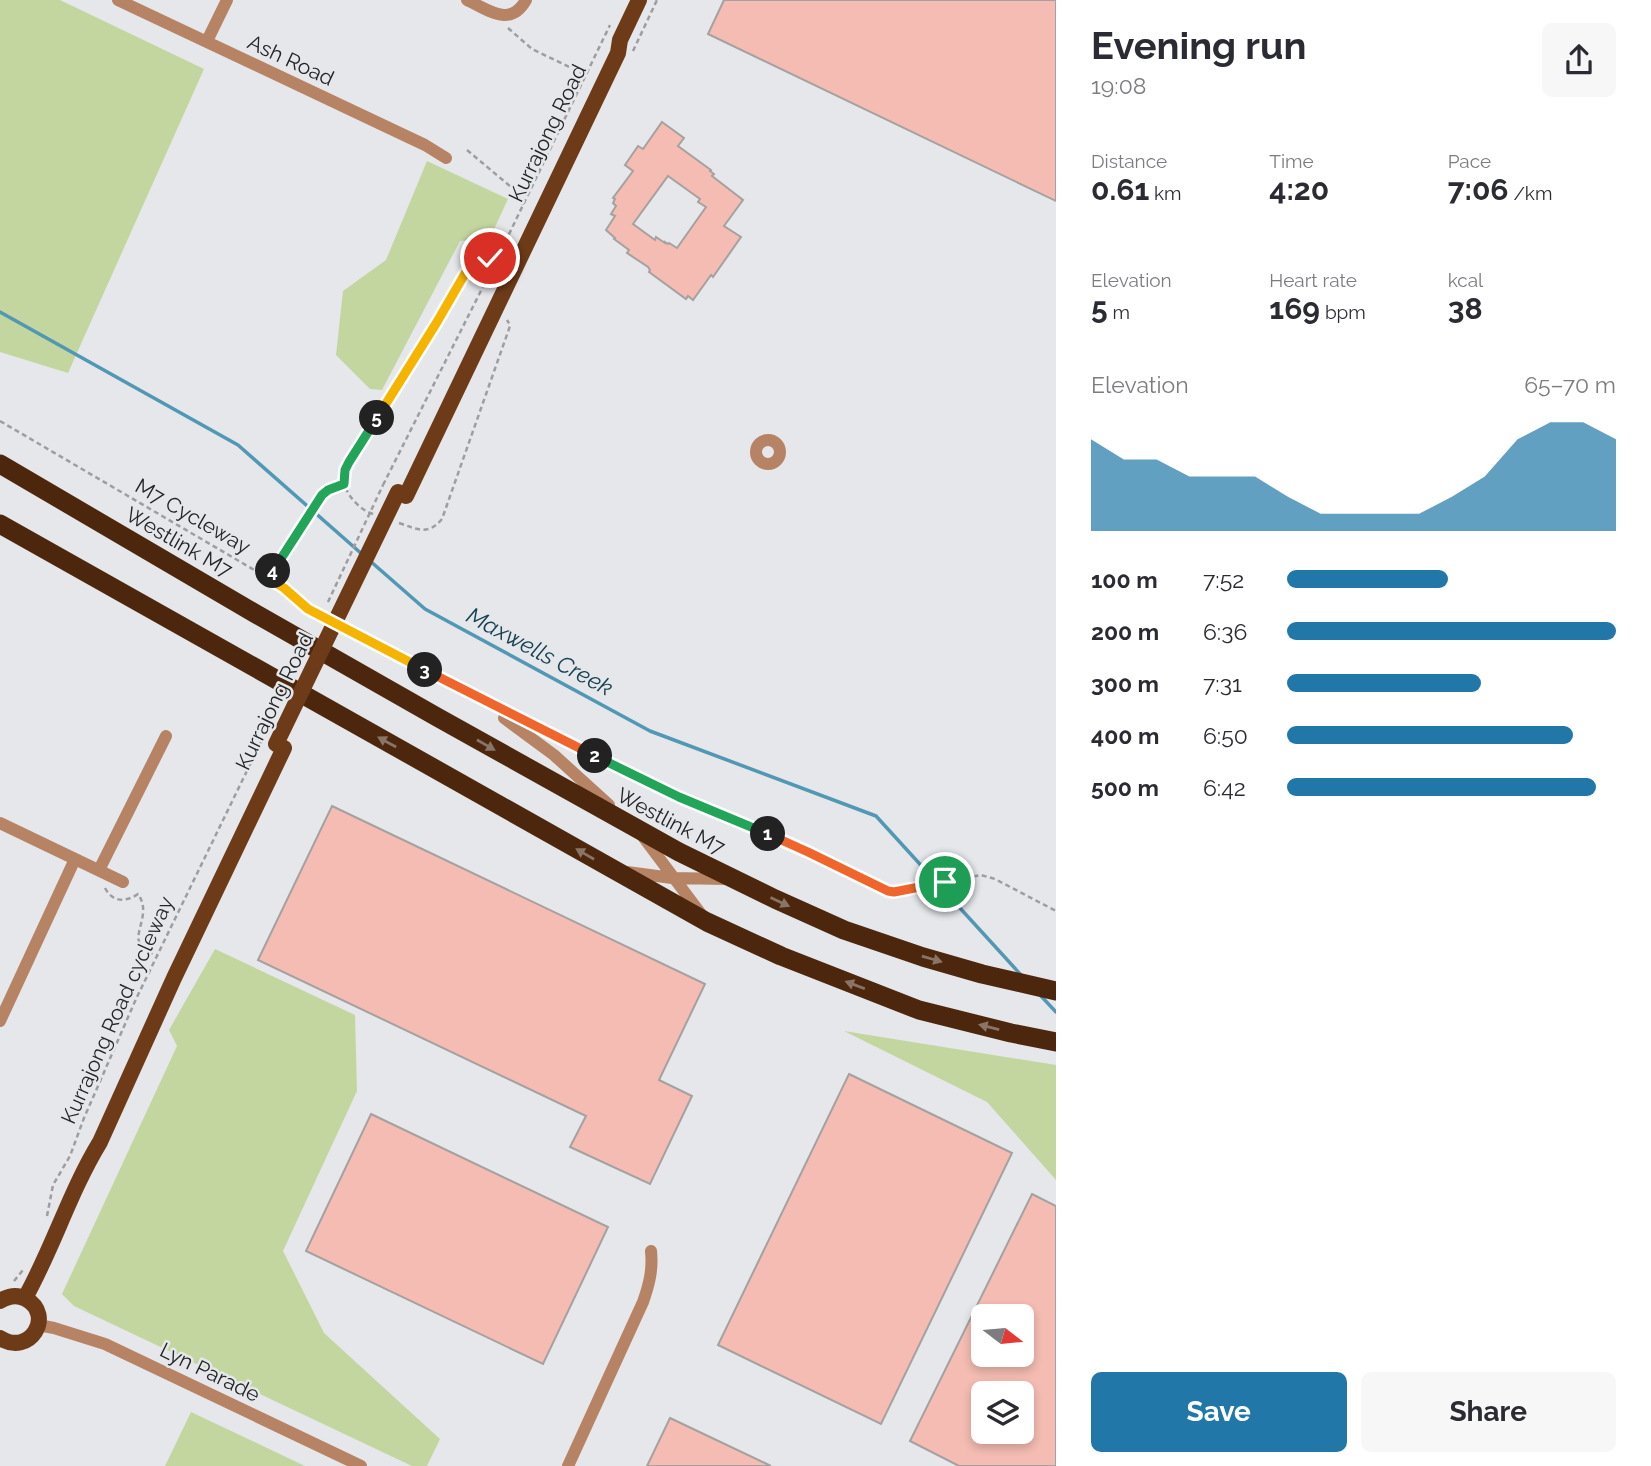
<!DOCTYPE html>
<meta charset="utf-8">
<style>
:root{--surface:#fff;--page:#f7f7f7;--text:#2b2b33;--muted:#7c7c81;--accent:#2178a8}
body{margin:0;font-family:Raleway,sans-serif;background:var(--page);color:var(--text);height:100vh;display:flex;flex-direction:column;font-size:26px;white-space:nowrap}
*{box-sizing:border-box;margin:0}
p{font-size:23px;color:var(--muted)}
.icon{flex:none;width:38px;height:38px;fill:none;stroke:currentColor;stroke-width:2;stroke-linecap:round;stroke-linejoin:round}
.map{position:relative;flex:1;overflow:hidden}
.details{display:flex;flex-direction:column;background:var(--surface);width:595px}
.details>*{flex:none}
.needle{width:46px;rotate:106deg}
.tools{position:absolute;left:971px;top:1304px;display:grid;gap:14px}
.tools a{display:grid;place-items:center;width:63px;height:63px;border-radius:10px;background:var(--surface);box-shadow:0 4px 10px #0003;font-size:35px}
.pin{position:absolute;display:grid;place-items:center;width:60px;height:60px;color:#fff;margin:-30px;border:4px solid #fff;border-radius:50%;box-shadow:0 2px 7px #0007}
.km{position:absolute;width:35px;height:35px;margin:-18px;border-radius:50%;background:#222;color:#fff;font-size:19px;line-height:35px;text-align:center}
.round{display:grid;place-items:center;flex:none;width:74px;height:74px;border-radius:10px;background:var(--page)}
.head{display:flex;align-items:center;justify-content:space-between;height:119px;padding:0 35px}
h1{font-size:38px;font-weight:700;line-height:52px}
.stats{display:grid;grid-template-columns:repeat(3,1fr);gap:10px;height:119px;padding:7px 35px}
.stats div{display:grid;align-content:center}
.stats b{font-size:30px;font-weight:700}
.stats small{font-size:19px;font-weight:400}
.stats p{font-size:19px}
.chart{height:196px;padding:14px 35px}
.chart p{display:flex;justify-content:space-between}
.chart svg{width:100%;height:126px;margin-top:7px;fill:var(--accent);opacity:.7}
.cta{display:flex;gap:14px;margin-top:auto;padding:14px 35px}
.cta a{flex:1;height:80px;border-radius:10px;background:var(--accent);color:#fff;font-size:28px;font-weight:700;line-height:80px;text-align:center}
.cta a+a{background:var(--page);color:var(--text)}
ul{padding:0 35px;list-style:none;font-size:23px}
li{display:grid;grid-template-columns:112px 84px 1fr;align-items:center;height:52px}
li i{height:18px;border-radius:9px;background:var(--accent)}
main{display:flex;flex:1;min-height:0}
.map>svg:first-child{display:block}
.green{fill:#c4d6a0}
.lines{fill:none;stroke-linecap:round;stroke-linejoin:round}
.stream{stroke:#5098b3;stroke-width:3.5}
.building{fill:#f4bcb2;stroke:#a4a1a0;stroke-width:2;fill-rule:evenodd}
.path{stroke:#9c9ea0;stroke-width:2.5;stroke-dasharray:5 3.5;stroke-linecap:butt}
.minor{stroke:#b68364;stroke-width:12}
.major{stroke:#6e3b18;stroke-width:16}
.highway{stroke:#4d270d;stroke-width:19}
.path-bridge{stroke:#9c9ea0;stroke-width:2.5;stroke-dasharray:5 3.5;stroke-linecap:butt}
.major-bridge{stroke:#6e3b18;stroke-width:16}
.oneway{fill:#8a7465}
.split-1-casing{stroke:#fff;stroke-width:14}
.split-2-casing{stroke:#fff;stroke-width:14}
.split-3-casing{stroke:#fff;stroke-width:14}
.split-4-casing{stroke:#fff;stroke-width:14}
.split-5-casing{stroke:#fff;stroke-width:14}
.split-6-casing{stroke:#fff;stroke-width:14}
.split-1{stroke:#f0652b;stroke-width:9}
.split-2{stroke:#22a559;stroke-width:9}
.split-3{stroke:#f0652b;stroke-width:9}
.split-4{stroke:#f5b400;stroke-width:9}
.split-5{stroke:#22a559;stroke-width:9}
.split-6{stroke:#f5b400;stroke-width:9}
.labels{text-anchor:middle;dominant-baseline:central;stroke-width:5;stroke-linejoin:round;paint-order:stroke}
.street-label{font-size:21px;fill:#242526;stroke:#e5e7ea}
.water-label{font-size:23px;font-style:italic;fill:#144252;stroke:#e5e7ea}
</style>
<main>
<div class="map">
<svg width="1056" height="1466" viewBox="0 0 1056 1466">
<rect width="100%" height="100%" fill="#e5e7ea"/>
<path class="green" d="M 0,0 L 60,0 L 204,69 L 68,373 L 0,352 Z
M 427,161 L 508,199 L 490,238 L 460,241 L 382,390 L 370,389 L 336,355 L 343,291 L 386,260 Z
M 215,949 L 355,1015 L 357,1091 L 283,1251 L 324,1333 L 440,1439 L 427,1466 L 412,1466 L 74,1306 L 62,1294 L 177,1046 L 169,1030 Z
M 844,1031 L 1056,1065 L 1056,1180 L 987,1102 Z
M 191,1412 L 305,1466 L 165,1466 Z"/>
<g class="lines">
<path class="stream" d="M 0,312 L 238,445 L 363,555
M 369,560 L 425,609 L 650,731 L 876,816 L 1021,975
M 1041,996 L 1056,1012"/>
</g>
<path class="building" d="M 724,0 L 1056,0 L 1056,201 L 708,34 Z
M 662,122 L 684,138 L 678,146 L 711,170 L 710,171 L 714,174 L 712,176 L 743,200 L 724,226 L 741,237 L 713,277 L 711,275 L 693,300 L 688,296 L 686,299 L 649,272 L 650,270 L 648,267 L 627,253 L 629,250 L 614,239 L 615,238 L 606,230 L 615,216 L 611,214 L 616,206 L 613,203 L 615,199 L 613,198 L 633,171 L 625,165 L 638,146 L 643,149 ZM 668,176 L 700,199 L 698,202 L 706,207 L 677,248 L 669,243 L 668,244 L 665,242 L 665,243 L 656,237 L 655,240 L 633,224 Z
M 332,806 L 705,984 L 659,1080 L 692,1096 L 650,1184 L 570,1147 L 586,1116 L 258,960 Z
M 849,1074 L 1012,1153 L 881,1424 L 718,1345 Z
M 371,1114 L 608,1227 L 543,1364 L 306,1251 Z
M 1032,1194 L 1056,1206 L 1056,1466 L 959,1466 L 910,1441 ZM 984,1316 L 1022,1316 L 1022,1354 L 984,1354 ZM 984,1393 L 1022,1393 L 1022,1432 L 984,1432 Z
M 670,1418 L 771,1466 L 647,1466 Z"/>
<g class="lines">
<path class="path" d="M 508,28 L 532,49 L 586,75
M 633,51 L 657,0
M 467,150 L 517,192 L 523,205
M 0,421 L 268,578 C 287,590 303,606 323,617
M 383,485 L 496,261 L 610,25
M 373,514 C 360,510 344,494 344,479 C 344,473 347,468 349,462 L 406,374 L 474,258 C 481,253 488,257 496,261
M 399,523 C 417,529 428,536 442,519 L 509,329 L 510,325 L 507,320
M 268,578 L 322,495 L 328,490 L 343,484
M 347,630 L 497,707
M 543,731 L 679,797 L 808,852 L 881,889 L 894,892 L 981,875 L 995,879 L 1056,911
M 105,888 C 113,903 126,902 138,894 C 153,915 129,936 143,948 C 147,952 153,954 158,956
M 47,1216 L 53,1185 L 70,1156 L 84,1118 L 136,999 L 261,742
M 14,1281 L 23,1270"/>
<path class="minor" d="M 118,0 L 425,145 L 446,158
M 467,0 C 489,10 510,28 526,0
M 207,41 L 227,0
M756 452a12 12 0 1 1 24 0a12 12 0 1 1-24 0Z
M 504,718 L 554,755 L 609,805
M 0,823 L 123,882
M 641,834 L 701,914
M 99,870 L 166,736
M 627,872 L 672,878 L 727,879
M 0,1021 L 75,859
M 38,1325 L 54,1328 L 105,1344 L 361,1466
M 568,1466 L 643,1302 C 649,1285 653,1270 651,1251"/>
<path class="major" d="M 406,496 L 618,53 L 620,40 L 639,0
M 25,1298 C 53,1248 70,1191 100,1142 L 174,978 L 284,748
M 0,1301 C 8,1296 17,1294 26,1299 C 55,1315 30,1357 0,1338"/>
<path class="highway" d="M 0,464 L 256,614 L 437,717 L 679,852 L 775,899 L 844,930 L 923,957 L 982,974 L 1056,991
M 0,524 L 707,922 L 781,956 L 919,1010 L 1011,1033 L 1056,1042"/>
<path class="path-bridge" d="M 328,602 L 383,485"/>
<path class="major-bridge" d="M 276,744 L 398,492"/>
</g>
<defs><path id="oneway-solid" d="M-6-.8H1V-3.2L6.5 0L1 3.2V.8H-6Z" transform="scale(1.75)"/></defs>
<g class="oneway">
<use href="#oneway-solid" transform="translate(387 742) rotate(-151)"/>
<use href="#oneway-solid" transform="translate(486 745) rotate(30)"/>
<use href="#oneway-solid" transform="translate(585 854) rotate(-150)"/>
<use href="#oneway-solid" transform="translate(780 902) rotate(25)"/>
<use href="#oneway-solid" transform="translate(932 959) rotate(16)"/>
<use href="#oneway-solid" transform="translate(855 985) rotate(-159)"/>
<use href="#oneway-solid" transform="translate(989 1027) rotate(-166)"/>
</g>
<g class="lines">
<defs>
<path id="split-1" d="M 768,834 L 808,852 L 888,891 L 894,892 L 945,882"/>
<path id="split-2" d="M 595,756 L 679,797 L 768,834"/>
<path id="split-3" d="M 425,670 L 595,756"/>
<path id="split-4" d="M 273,571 L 268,578 L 284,588 L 308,609 L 425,670"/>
<path id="split-5" d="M 273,571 L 322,495 L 328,490 L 344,484 L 345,470 L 349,462 L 377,418"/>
<path id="split-6" d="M 377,418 L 437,322 L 474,258 L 478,255 L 490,258"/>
</defs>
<use href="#split-1" class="split-1-casing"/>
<use href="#split-2" class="split-2-casing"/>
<use href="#split-3" class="split-3-casing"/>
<use href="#split-4" class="split-4-casing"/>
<use href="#split-5" class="split-5-casing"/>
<use href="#split-6" class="split-6-casing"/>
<use href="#split-1" class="split-1"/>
<use href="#split-2" class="split-2"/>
<use href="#split-3" class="split-3"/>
<use href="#split-4" class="split-4"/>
<use href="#split-5" class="split-5"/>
<use href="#split-6" class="split-6"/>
</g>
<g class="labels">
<g class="street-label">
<text transform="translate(291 60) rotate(25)">Ash Road</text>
<text transform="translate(547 133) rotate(-64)">Kurrajong Road</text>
<text transform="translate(193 516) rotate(30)">M7 Cycleway</text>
<text transform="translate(179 542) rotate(30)">Westlink M7</text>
<text transform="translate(274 701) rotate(-64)">Kurrajong Road</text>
<text transform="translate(671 821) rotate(28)">Westlink M7</text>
<text transform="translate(117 1010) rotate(-66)">Kurrajong Road cycleway</text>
<text transform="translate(210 1372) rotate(26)">Lyn Parade</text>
</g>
<g class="water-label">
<text transform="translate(540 651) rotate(28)">Maxwells Creek</text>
</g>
</g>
</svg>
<div class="tools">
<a><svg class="needle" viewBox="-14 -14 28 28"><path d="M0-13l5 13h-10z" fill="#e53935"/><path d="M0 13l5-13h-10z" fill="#7c7c81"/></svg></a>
<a><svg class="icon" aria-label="layers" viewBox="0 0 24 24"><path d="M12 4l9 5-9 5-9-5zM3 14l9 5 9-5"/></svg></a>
</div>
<div class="pin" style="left:945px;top:882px;background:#1e9e55"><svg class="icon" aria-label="arrive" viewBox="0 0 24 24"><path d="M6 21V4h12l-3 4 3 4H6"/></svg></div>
<div class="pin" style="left:490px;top:258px;background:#d93025"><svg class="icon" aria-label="check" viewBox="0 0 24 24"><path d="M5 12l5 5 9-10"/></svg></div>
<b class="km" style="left:768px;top:834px">1</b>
<b class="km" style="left:595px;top:756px">2</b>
<b class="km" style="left:425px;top:670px">3</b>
<b class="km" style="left:273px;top:571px">4</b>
<b class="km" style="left:377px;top:418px">5</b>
</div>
<section class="details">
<div class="head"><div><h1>Evening run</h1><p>19:08</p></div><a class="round"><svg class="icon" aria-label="share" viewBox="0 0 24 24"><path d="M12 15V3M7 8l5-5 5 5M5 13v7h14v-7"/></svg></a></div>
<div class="stats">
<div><p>Distance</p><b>0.61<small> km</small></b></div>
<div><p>Time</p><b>4:20</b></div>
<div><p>Pace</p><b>7:06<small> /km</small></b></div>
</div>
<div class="stats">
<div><p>Elevation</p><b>5<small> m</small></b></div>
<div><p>Heart rate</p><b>169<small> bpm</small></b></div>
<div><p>kcal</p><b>38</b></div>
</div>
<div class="chart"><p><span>Elevation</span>65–70 m</p>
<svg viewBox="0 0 160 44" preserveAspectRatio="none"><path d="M0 44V12L10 19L20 19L30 25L40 25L50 25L60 32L70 38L80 38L90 38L100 38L110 32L120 25L130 12L140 6L150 6L160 12V44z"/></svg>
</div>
<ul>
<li><b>100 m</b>7:52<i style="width:49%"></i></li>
<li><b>200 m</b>6:36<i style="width:100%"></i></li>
<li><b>300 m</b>7:31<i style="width:59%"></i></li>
<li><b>400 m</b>6:50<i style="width:87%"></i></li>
<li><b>500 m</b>6:42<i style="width:94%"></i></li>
</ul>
<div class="cta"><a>Save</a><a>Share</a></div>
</section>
</main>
